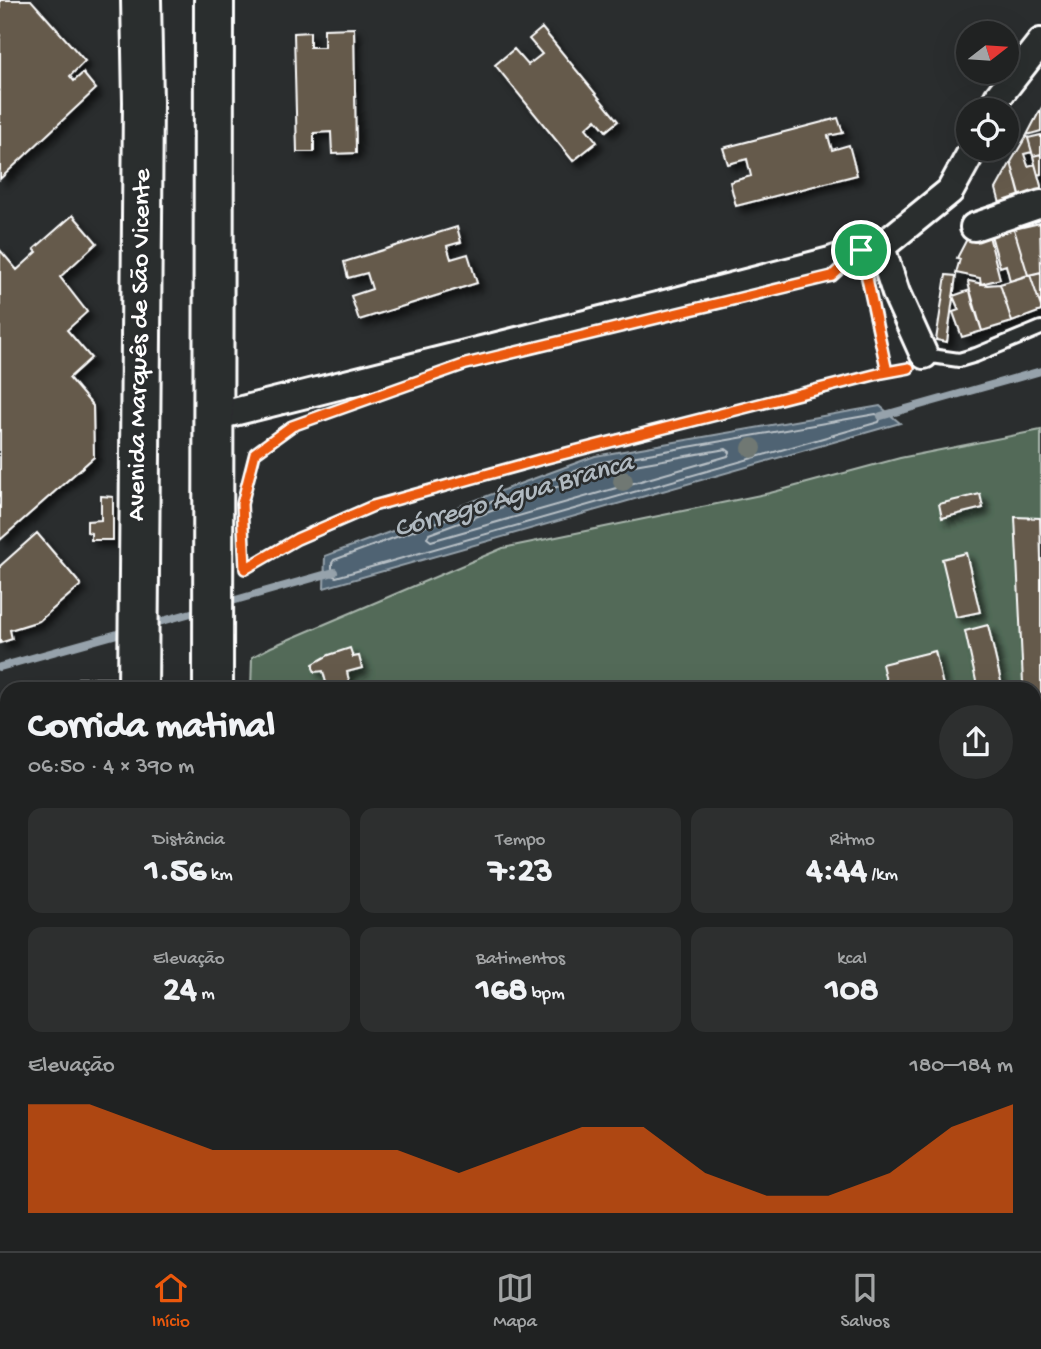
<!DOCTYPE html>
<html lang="pt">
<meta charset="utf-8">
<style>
:root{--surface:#202222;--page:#2d2f2f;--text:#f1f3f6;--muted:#a2a4a5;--line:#3d3f40;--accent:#ea580c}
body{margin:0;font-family:"Gochi Hand",sans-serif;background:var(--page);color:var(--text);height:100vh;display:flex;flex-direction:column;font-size:26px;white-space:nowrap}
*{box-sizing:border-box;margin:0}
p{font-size:23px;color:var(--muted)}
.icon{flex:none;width:38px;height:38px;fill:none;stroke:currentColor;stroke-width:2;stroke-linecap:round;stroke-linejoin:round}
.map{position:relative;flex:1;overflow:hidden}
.drawer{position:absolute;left:0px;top:682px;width:1041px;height:569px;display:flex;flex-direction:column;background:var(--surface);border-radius:21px 21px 0 0;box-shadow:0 7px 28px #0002,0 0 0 2px var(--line)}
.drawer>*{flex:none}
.needle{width:46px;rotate:73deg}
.controls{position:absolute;left:956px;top:21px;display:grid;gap:14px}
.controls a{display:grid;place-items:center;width:63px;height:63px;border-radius:50%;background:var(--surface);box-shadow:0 7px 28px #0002,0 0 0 2px var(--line);font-size:35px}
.pin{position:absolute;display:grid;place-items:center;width:60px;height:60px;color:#fff;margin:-30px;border:4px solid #fff;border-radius:50%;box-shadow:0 2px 7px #0007}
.round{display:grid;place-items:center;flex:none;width:74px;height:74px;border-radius:37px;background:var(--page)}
.head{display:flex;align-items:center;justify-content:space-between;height:119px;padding:0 28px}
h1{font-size:38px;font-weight:700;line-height:52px}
.figures{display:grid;grid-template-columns:repeat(3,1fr);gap:10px;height:119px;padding:7px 28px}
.figures div{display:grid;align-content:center;border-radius:14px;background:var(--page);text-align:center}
.figures b{font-size:35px;font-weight:700}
.figures small{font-size:19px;font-weight:400}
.figures p{font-size:19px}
.chart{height:196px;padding:14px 28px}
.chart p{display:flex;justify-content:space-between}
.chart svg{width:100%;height:126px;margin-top:7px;fill:var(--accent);opacity:.7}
.tabs{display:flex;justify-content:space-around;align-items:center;height:98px;border-top:2px solid var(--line);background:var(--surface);font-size:19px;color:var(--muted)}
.tabs a{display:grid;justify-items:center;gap:4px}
.tabs .selected{color:var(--accent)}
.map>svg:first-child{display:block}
.green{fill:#526b58;stroke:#a8b5ac;stroke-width:2}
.water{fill:#506473;stroke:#96a2ab;stroke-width:2}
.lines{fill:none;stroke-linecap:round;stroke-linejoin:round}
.shore{stroke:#b9c1c7;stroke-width:2}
.stream{stroke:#96a2ab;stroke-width:8}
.building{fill:#655a4c;stroke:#fff;stroke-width:2;filter:url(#shadow)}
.service-casing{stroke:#fff;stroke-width:18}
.minor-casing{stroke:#fff;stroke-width:32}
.primary-casing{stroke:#fff;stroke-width:44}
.path{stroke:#fff;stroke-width:4.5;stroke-dasharray:7 5;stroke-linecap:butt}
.service{stroke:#2a2d2e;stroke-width:12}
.minor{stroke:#2a2d2e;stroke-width:26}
.primary{stroke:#2a2d2e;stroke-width:38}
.tree{fill:#6f7873}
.route-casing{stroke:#fff;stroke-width:14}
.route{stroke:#ea580c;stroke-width:9}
.labels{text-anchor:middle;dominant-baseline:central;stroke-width:5;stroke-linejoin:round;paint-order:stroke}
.street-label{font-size:26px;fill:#fff;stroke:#2a2d2e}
.water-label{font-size:28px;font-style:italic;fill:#b0b9c0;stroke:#2a2d2e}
</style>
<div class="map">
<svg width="1041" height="1251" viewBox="0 0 1041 1251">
<defs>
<filter id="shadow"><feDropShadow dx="6" dy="6" stdDeviation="3.5" flood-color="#0009"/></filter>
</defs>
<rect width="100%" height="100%" fill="#2a2d2e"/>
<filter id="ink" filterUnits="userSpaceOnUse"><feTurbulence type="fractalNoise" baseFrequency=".0143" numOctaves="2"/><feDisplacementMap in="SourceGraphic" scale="14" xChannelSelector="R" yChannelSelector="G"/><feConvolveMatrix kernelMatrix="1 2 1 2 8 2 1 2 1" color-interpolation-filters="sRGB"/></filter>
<g filter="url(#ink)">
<path class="green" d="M 1041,430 L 1041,1251 L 261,1251 L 260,1244 L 1034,1244 L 1034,690 L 251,690 L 252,657 L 271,647 L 503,548 L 770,493 L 900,458 Z
M 7,902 L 7,950 L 0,926 L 0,904 Z
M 0,990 L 7,1014 L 7,1244 L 75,1244 L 77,1251 L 0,1251 Z"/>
<path class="water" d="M 880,406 L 900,423 L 324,588 L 325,556 L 595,456 Z"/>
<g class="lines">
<path class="shore" d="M 876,414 L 881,417 L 879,422 L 336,577 L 332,575 L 332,563 L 334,560 L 597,463 Z
M 726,449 L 730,452 L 728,456 L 431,541 L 427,538 L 429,534 L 600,471 Z"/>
<path class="stream" d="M 881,416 L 1041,371
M 225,603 L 334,572
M 148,625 L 202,610
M 0,667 L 128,631"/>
</g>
<path class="building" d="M 0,0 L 31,0 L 85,61 L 70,76 L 74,81 L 83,73 L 96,89 L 0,179 Z
M 354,28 L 356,153 L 332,154 L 331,132 L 314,133 L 314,152 L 297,152 L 294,33 L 310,32 L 310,47 L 324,47 L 324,29 Z
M 542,28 L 618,121 L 606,131 L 596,119 L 586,128 L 597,142 L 573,161 L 495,65 L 514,49 L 528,65 L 542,54 L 529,39 Z
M 1041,109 L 1041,131 L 1027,135 L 1038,114 Z
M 838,118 L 843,133 L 828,136 L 832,150 L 849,145 L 857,175 L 736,206 L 730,182 L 751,176 L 747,159 L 728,164 L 723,148 Z
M 1027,135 L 1032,152 L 1024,154 L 1028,166 L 1035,164 L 1041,186 L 1041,197 L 1022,202 L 1011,162 Z
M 1041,135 L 1041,154 L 1033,156 L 1028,138 Z
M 1041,154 L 1041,174 L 1038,175 L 1033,156 Z
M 1011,162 L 1021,200 L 1001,207 L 996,189 Z
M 73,215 L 97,243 L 60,277 L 87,312 L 67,330 L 91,358 L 69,378 L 93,406 L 94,457 L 0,540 L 0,250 L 17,270 L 37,252 L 34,249 Z
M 1040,223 L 1041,272 L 1028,275 L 1014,229 Z
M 457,227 L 461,242 L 447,246 L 451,259 L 468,254 L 477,283 L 359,320 L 351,296 L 372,289 L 367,273 L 348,278 L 344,262 Z
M 987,228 L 1000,279 L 981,284 L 980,278 L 956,273 L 960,259 L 957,258 L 969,235 Z
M 1014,229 L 1028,275 L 1010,281 L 1006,265 L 1000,267 L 991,235 Z
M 1041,272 L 1041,307 L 1030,275 Z
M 946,275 L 956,276 L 947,342 L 936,340 Z
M 1030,275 L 1041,307 L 1041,311 L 1012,322 L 1000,284 Z
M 969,281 L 987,285 L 1000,284 L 1012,322 L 982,331 L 973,304 L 968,282 Z
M 970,290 L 982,331 L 962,337 L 953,312 L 959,310 L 953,296 Z
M 980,494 L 983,508 L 942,518 L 939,504 Z
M 101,496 L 113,497 L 113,540 L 91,540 L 91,533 L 87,532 L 87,521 L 101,520 Z
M 1015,517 L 1040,518 L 1041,560 L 1041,775 L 1034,741 L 1034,690 L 1024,690 L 1023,683 Z
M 37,533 L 81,585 L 39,621 L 10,630 L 12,639 L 0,643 L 0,566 Z
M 966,553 L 980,612 L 956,617 L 942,559 Z
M 988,625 L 1003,690 L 978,690 L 965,631 Z
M 350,648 L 353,657 L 359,656 L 362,668 L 347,672 L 351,690 L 328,690 L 323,671 L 315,672 L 313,668 L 313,664 L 329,655 Z
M 935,651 L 944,690 L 888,690 L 882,664 Z
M 78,678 L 114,678 L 115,690 L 78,690 Z"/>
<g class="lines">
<defs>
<path id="service" d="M 924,355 L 959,360 L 976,355 L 1041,328
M 0,879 L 7,878"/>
<path id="minor" d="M 991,110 L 998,97 L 1041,42
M 974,227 L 1041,204
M 881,247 L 896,293 L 924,355
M 214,417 L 661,305 L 830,261 L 861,250 L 881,247 L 950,191 L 973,149"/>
<path id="primary" d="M 138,690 L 143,102 L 141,0
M 213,690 L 214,0
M 147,1244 L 147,1251
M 215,1244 L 215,1251"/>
</defs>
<use href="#service" class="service-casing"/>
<use href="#minor" class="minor-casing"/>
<use href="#primary" class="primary-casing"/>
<path class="path" d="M 875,315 L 887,372
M 887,372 L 904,369
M 248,482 L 255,453 L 291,426
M 246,568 L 297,539 L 373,506 L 539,460 L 902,369"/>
<use href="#service" class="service"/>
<use href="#minor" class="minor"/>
<use href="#primary" class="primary"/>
</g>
<g class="tree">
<circle cx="752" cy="448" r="10"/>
<circle cx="623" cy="481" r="10"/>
</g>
</g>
<g class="lines" filter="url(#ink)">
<defs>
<path id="route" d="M 861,250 L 832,276 L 466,364 L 292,426 L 255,453 L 242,504 L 245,569 L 297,539 L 373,506 L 539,460 L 882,373 L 909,368 L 887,372 L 861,250"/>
</defs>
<use href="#route" class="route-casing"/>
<use href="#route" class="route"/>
</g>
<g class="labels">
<g class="street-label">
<text transform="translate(141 345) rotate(-89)">Avenida Marquês de São Vicente</text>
</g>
<g class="water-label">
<text transform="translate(514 497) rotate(-16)">Córrego Água Branca</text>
</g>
</g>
</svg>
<div class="controls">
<a><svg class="needle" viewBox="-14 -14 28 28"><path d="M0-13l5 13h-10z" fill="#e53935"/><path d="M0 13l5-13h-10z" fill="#a2a4a5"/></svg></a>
<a><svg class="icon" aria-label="locate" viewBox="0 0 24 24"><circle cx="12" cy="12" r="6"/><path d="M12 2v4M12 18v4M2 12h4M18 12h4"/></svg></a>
</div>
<div class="pin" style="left:861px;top:250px;background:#1e9e55"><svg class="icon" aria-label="arrive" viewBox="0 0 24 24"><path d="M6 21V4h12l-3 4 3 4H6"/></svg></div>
<section class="drawer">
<div class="head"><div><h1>Corrida matinal</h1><p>06:50 · 4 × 390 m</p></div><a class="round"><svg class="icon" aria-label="share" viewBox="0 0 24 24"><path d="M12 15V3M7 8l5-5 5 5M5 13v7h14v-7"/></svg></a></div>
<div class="figures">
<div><p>Distância</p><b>1.56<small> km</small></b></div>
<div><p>Tempo</p><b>7:23</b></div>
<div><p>Ritmo</p><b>4:44<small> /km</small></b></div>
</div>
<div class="figures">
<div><p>Elevação</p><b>24<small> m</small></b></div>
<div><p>Batimentos</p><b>168<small> bpm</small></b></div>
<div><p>kcal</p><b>108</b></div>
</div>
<div class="chart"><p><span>Elevação</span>180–184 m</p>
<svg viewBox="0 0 160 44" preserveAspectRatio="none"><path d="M0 44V6L10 6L20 14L30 22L40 22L50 22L60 22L70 30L80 22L90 14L100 14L110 30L120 38L130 38L140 30L150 14L160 6V44z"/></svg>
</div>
</section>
</div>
<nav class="tabs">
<a class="selected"><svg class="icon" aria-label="home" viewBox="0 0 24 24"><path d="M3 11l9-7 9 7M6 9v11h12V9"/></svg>Início</a>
<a><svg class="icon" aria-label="map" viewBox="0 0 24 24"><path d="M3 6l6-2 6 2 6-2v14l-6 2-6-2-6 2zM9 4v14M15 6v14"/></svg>Mapa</a>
<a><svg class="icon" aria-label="saved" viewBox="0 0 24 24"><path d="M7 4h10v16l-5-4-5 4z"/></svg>Salvos</a>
</nav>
